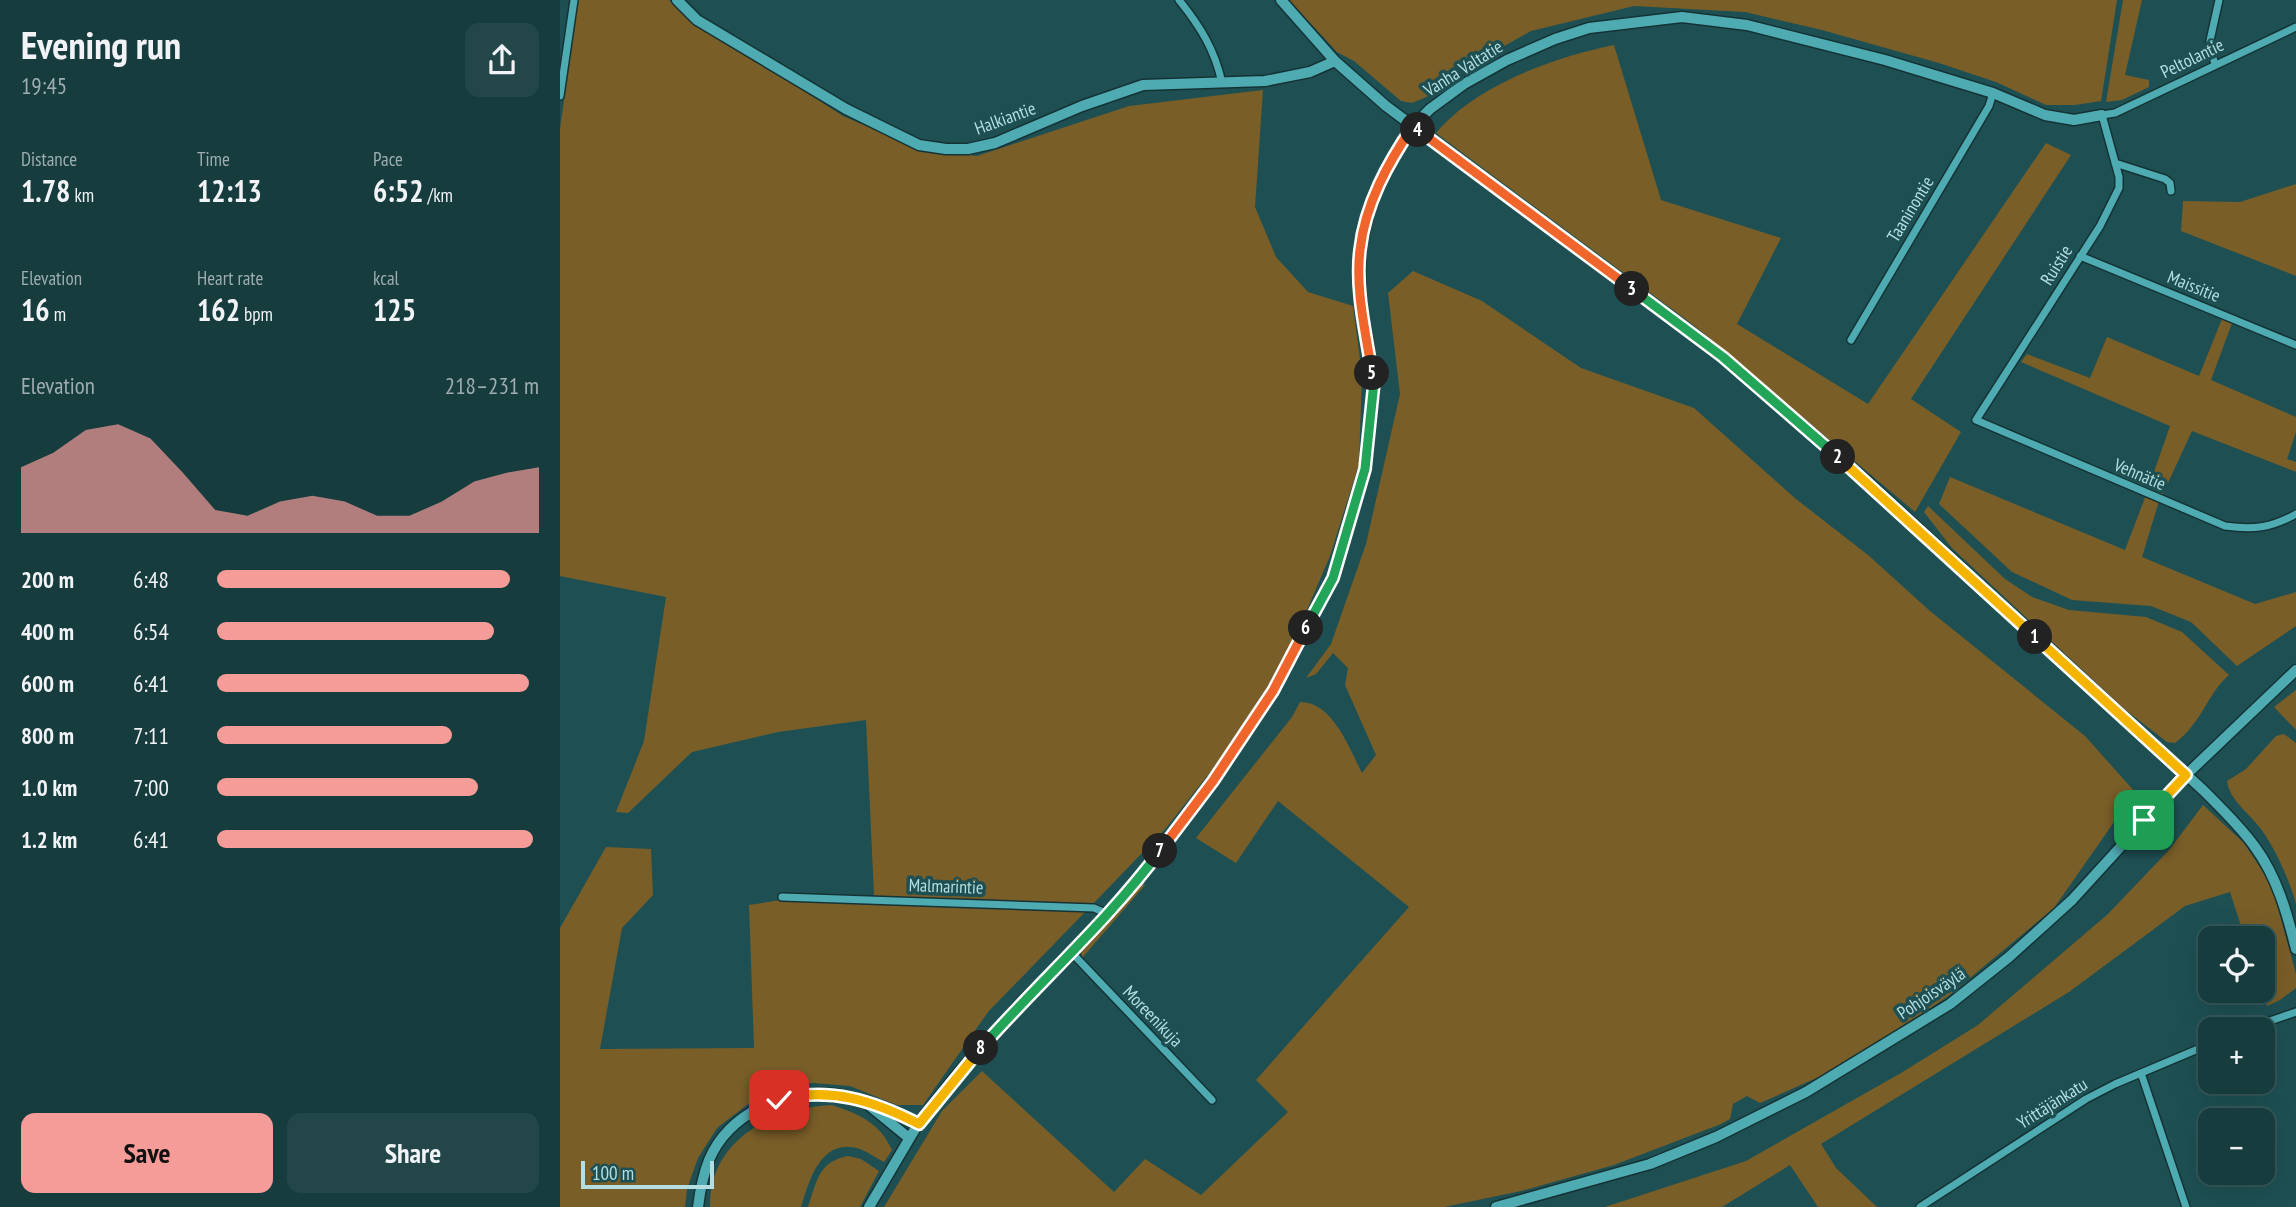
<!DOCTYPE html>
<meta charset="utf-8">
<style>
:root{--surface:#163c3e;--page:#234749;--text:#f1f3f6;--muted:#9eadb0;--line:#355658;--accent:#f59b98}
body{margin:0;font-family:"PT Sans Narrow",sans-serif;background:var(--page);color:var(--text);height:100vh;display:flex;flex-direction:column;font-size:26px;white-space:nowrap}
*{box-sizing:border-box;margin:0}
p{font-size:23px;color:var(--muted)}
.icon{flex:none;width:38px;height:38px;fill:none;stroke:currentColor;stroke-width:2;stroke-linecap:round;stroke-linejoin:round}
.map{position:relative;flex:1;overflow:hidden}
.side{display:flex;flex-direction:column;background:var(--surface);width:560px}
.side>*{flex:none}
.controls{position:absolute;left:1638px;top:926px;display:grid;gap:14px}
.controls a{display:grid;place-items:center;width:77px;height:77px;border-radius:14px;background:var(--surface);box-shadow:0 7px 28px #0002,0 0 0 2px var(--line);font-size:35px}
.scale{position:absolute;left:21px;bottom:18px;width:133px;box-sizing:border-box;padding-left:7px;border:4px solid #b4dee1;border-top:0;font-size:19px;line-height:24px;white-space:nowrap;color:#b4dee1;-webkit-text-stroke:5px #1e5053;paint-order:stroke}
.pin{position:absolute;display:grid;place-items:center;width:60px;height:60px;color:#fff;margin:-30px;border-radius:14px;box-shadow:0 4px 10px #0006}
.km{position:absolute;width:35px;height:35px;margin:-18px;border-radius:50%;background:#222;color:#fff;font-size:19px;line-height:35px;text-align:center}
.round{display:grid;place-items:center;flex:none;width:74px;height:74px;border-radius:14px;background:var(--page)}
.summary{display:flex;align-items:center;justify-content:space-between;height:119px;padding:0 21px}
h1{font-size:38px;font-weight:700;line-height:52px}
.stats{display:grid;grid-template-columns:repeat(3,1fr);gap:10px;height:119px;padding:7px 21px}
.stats div{display:grid;align-content:center}
.stats b{font-size:30px;font-weight:700}
.stats small{font-size:19px;font-weight:400}
.stats p{font-size:19px}
.chart{height:196px;padding:14px 21px}
.chart p{display:flex;justify-content:space-between}
.chart svg{width:100%;height:126px;margin-top:7px;fill:var(--accent);opacity:.7}
.action{display:flex;gap:14px;margin-top:auto;padding:14px 21px}
.action a{flex:1;height:80px;border-radius:14px;background:var(--accent);color:#111;font-size:28px;font-weight:700;line-height:80px;text-align:center}
.action a+a{background:var(--page);color:var(--text)}
ul{padding:0 21px;list-style:none;font-size:23px}
li{display:grid;grid-template-columns:112px 84px 1fr;align-items:center;height:52px}
li i{height:18px;border-radius:9px;background:var(--accent)}
main{display:flex;flex:1;min-height:0}
.map>svg:first-child{display:block}
.green{fill:#7a5e28}
.lines{fill:none;stroke-linecap:round;stroke-linejoin:round}
.street-casing{stroke:#153335;stroke-width:10}
.secondary-casing{stroke:#153335;stroke-width:13}
.street{stroke:#4fabb2;stroke-width:7}
.secondary{stroke:#4fabb2;stroke-width:10}
.split-1-casing{stroke:#fff;stroke-width:14}
.split-2-casing{stroke:#fff;stroke-width:14}
.split-3-casing{stroke:#fff;stroke-width:14}
.split-4-casing{stroke:#fff;stroke-width:14}
.split-5-casing{stroke:#fff;stroke-width:14}
.split-6-casing{stroke:#fff;stroke-width:14}
.split-7-casing{stroke:#fff;stroke-width:14}
.split-8-casing{stroke:#fff;stroke-width:14}
.split-9-casing{stroke:#fff;stroke-width:14}
.split-1{stroke:#f5b400;stroke-width:9}
.split-2{stroke:#f5b400;stroke-width:9}
.split-3{stroke:#22a559;stroke-width:9}
.split-4{stroke:#f0652b;stroke-width:9}
.split-5{stroke:#f0652b;stroke-width:9}
.split-6{stroke:#22a559;stroke-width:9}
.split-7{stroke:#f0652b;stroke-width:9}
.split-8{stroke:#22a559;stroke-width:9}
.split-9{stroke:#f5b400;stroke-width:9}
.labels{text-anchor:middle;dominant-baseline:central;stroke-width:7;stroke-linejoin:round;paint-order:stroke}
.street-label{font-size:18px;fill:#b4dee1;stroke:#1e5053}
</style>
<main>
<section class="side">
<div class="summary"><div><h1>Evening run</h1><p>19:45</p></div><a class="round"><svg class="icon" aria-label="share" viewBox="0 0 24 24"><path d="M12 15V3M7 8l5-5 5 5M5 13v7h14v-7"/></svg></a></div>
<div class="stats">
<div><p>Distance</p><b>1.78<small> km</small></b></div>
<div><p>Time</p><b>12:13</b></div>
<div><p>Pace</p><b>6:52<small> /km</small></b></div>
</div>
<div class="stats">
<div><p>Elevation</p><b>16<small> m</small></b></div>
<div><p>Heart rate</p><b>162<small> bpm</small></b></div>
<div><p>kcal</p><b>125</b></div>
</div>
<div class="chart"><p><span>Elevation</span>218–231 m</p>
<svg viewBox="0 0 160 44" preserveAspectRatio="none"><path d="M0 44V21L10 16L20 8L30 6L40 11L50 23L60 36L70 38L80 33L90 31L100 33L110 38L120 38L130 33L140 26L150 23L160 21V44z"/></svg>
</div>
<ul>
<li><b>200 m</b>6:48<i style="width:91%"></i></li>
<li><b>400 m</b>6:54<i style="width:86%"></i></li>
<li><b>600 m</b>6:41<i style="width:97%"></i></li>
<li><b>800 m</b>7:11<i style="width:73%"></i></li>
<li><b>1.0 km</b>7:00<i style="width:81%"></i></li>
<li><b>1.2 km</b>6:41<i style="width:98%"></i></li>
</ul>
<div class="action"><a>Save</a><a>Share</a></div>
</section>
<div class="map">
<svg width="1736" height="1207" viewBox="0 0 1736 1207">
<rect width="100%" height="100%" fill="#1e5053"/>
<path class="green" d="M 18,0 L 109,0 L 127,16 L 283,116 L 359,149 L 417,156 L 569,106 L 703,90 L 695,207 L 716,257 L 748,292 L 793,306 L 802,374 L 799,464 L 770,556 L 726,659 L 659,761 L 606,828 L 532,905 L 314,896 L 306,720 L 218,732 L 132,752 L 68,813 L 56,812 L 84,741 L 106,597 L 0,576 L 0,129 Z
M 729,0 L 1557,0 L 1541,101 L 1515,105 L 1486,105 L 1436,82 L 1379,63 L 1262,30 L 1185,12 L 1074,6 L 971,31 L 923,58 L 873,94 L 852,103 L 841,101 L 794,61 L 777,52 Z
M 1563,0 L 1582,0 L 1565,75 L 1589,80 L 1589,87 L 1562,100 L 1546,102 Z
M 1054,45 L 1101,200 L 1221,238 L 1177,324 L 1308,404 L 1486,143 L 1511,155 L 1351,399 L 1401,432 L 1355,512 L 1136,327 L 876,133 C 916,85 995,57 1054,45 Z
M 1736,184 L 1736,276 L 1621,231 L 1623,201 L 1680,202 Z
M 853,271 L 922,301 L 1021,368 L 1134,408 L 1236,499 L 1308,555 L 1370,611 L 1525,736 L 1575,792 L 1494,908 L 1387,997 L 1277,1069 L 1200,1103 L 1187,1096 L 1173,1104 L 1170,1119 L 1161,1124 L 1054,1165 L 961,1191 L 884,1207 L 324,1207 L 382,1111 L 422,1071 L 554,1192 L 585,1159 L 641,1195 L 728,1112 L 696,1080 L 849,907 L 718,801 L 676,863 L 636,838 L 732,717 L 740,702 C 773,702 789,748 802,773 L 816,755 L 785,685 L 788,668 L 773,653 L 756,674 L 746,678 L 771,644 L 806,544 L 840,394 L 828,293 Z
M 1662,319 L 1672,323 L 1651,380 L 1736,417 L 1736,432 L 1727,459 L 1736,462 L 1736,472 L 1632,431 L 1601,498 L 1587,492 L 1610,426 L 1461,362 L 1467,354 L 1530,378 L 1547,337 L 1639,376 Z
M 1390,477 L 1565,550 L 1586,495 L 1599,501 L 1582,557 L 1695,604 L 1736,592 L 1736,626 L 1677,666 L 1631,622 L 1591,606 L 1512,600 L 1452,572 L 1379,504 Z
M 1368,506 L 1445,579 L 1472,597 L 1509,610 L 1586,617 L 1622,632 L 1669,675 C 1647,694 1642,723 1615,743 L 1607,742 L 1563,708 L 1392,548 L 1364,512 Z
M 1736,690 L 1736,730 L 1714,707 Z
M 1724,734 L 1736,743 L 1736,904 C 1730,881 1715,848 1701,829 C 1689,813 1670,801 1667,781 L 1686,769 L 1716,736 Z
M 1643,805 L 1684,843 L 1712,886 L 1736,974 L 1736,988 L 1720,1000 L 1707,1006 L 1702,991 L 1703,938 L 1685,938 L 1670,892 L 1625,906 L 1509,992 L 1261,1144 L 1276,1168 L 1317,1207 L 1258,1207 L 1230,1165 L 1162,1207 L 1045,1207 L 1186,1161 L 1341,1073 L 1418,1025 L 1548,914 L 1610,849 Z
M 46,847 L 91,849 L 93,895 L 62,928 L 40,1049 L 194,1048 L 189,905 L 221,900 L 526,911 L 428,1012 L 363,1105 L 337,1105 L 290,1086 L 253,1083 L 221,1087 L 192,1101 L 157,1128 L 138,1158 L 127,1189 L 125,1207 L 0,1207 L 0,928 Z
M 583,883 L 585,885 L 522,958 L 521,950 Z
M 272,1105 C 299,1114 320,1123 332,1150 L 324,1162 C 316,1158 308,1152 300,1149 C 261,1136 249,1181 241,1207 L 150,1207 C 149,1139 213,1108 272,1105 Z
M 288,1156 L 301,1159 L 319,1171 L 300,1207 L 248,1207 C 257,1181 258,1162 288,1156 Z"/>
<g class="lines">
<defs>
<path id="street" d="M 619,0 C 640,26 655,50 662,83
M 1736,27 L 1555,113 L 1542,115 L 1559,177 L 1559,188 L 1540,226 L 1416,420 L 1665,526 C 1693,530 1711,528 1736,514
M 1655,64 L 1649,45 L 1659,0
M 0,96 L 14,0
M 1555,163 L 1605,179 L 1610,183 L 1611,191
M 1520,256 L 1736,345
M 1291,340 L 1429,106 L 1433,93
M 222,897 L 534,908 L 548,914
M 512,953 L 652,1100
M 1687,1029 L 1736,1012
M 1581,1073 L 1626,1207
M 1360,1207 L 1526,1099 L 1555,1084 L 1650,1044"/>
<path id="secondary" d="M 117,0 L 137,20 L 286,109 L 359,145 L 386,149 L 408,149 L 435,143 L 522,106 L 583,85 L 705,81 L 750,72 L 775,61
M 721,0 L 775,61 L 826,106 L 1163,357 L 1310,484 L 1643,790 C 1661,808 1680,826 1695,847 C 1717,877 1727,913 1736,949
M 311,1107 L 349,1138
M 138,1207 C 140,1191 143,1175 149,1160 C 169,1113 224,1089 273,1094 C 303,1097 332,1111 358,1124
M 309,1207 L 358,1124 L 394,1078 L 460,1004 L 512,953 L 582,875 L 653,781 L 713,690 L 773,578 L 805,469 L 814,382 L 800,295 L 800,250 L 811,202 L 830,163 L 853,126 L 870,109 L 904,84 L 947,60 L 995,39 L 1029,28 L 1122,17 L 1187,25 L 1325,60 L 1433,93 L 1485,115 L 1514,120 L 1542,115
M 936,1207 L 1090,1164 L 1156,1137 L 1246,1092 L 1390,1004 L 1449,957 L 1512,900 L 1626,775 L 1736,670"/>
</defs>
<use href="#street" class="street-casing"/>
<use href="#secondary" class="secondary-casing"/>
<use href="#street" class="street"/>
<use href="#secondary" class="secondary"/>
</g>
<g class="lines">
<defs>
<path id="split-1" d="M 1475,637 L 1626,775 L 1584,820"/>
<path id="split-2" d="M 1278,457 L 1475,637"/>
<path id="split-3" d="M 1072,289 L 1163,357 L 1278,457"/>
<path id="split-4" d="M 858,130 L 1072,289"/>
<path id="split-5" d="M 812,373 C 806,333 795,290 800,250 C 805,204 828,163 853,126 L 858,130"/>
<path id="split-6" d="M 746,628 L 773,578 L 805,469 L 814,382 L 812,373"/>
<path id="split-7" d="M 600,851 L 653,781 L 713,691 L 746,628"/>
<path id="split-8" d="M 421,1048 C 480,981 547,922 600,851"/>
<path id="split-9" d="M 219,1100 C 269,1086 314,1101 359,1124 L 421,1048"/>
</defs>
<use href="#split-1" class="split-1-casing"/>
<use href="#split-2" class="split-2-casing"/>
<use href="#split-3" class="split-3-casing"/>
<use href="#split-4" class="split-4-casing"/>
<use href="#split-5" class="split-5-casing"/>
<use href="#split-6" class="split-6-casing"/>
<use href="#split-7" class="split-7-casing"/>
<use href="#split-8" class="split-8-casing"/>
<use href="#split-9" class="split-9-casing"/>
<use href="#split-1" class="split-1"/>
<use href="#split-2" class="split-2"/>
<use href="#split-3" class="split-3"/>
<use href="#split-4" class="split-4"/>
<use href="#split-5" class="split-5"/>
<use href="#split-6" class="split-6"/>
<use href="#split-7" class="split-7"/>
<use href="#split-8" class="split-8"/>
<use href="#split-9" class="split-9"/>
</g>
<g class="labels">
<g class="street-label">
<text transform="translate(1632 58) rotate(-26)">Peltolantie</text>
<text transform="translate(903 68) rotate(-32)">Vanha Valtatie</text>
<text transform="translate(445 118) rotate(-20)">Halkiantie</text>
<text transform="translate(1350 209) rotate(-59)">Taaninontie</text>
<text transform="translate(1496 265) rotate(-58)">Ruistie</text>
<text transform="translate(1634 286) rotate(22)">Maissitie</text>
<text transform="translate(1580 474) rotate(23)">Vehnätie</text>
<text transform="translate(386 886) rotate(2)">Malmarintie</text>
<text transform="translate(1371 993) rotate(-34)">Pohjoisväylä</text>
<text transform="translate(593 1016) rotate(46)">Moreenikuja</text>
<text transform="translate(1492 1103) rotate(-32)">Yrittäjänkatu</text>
</g>
</g>
</svg>
<div class="controls">
<a><svg class="icon" aria-label="locate" viewBox="0 0 24 24"><circle cx="12" cy="12" r="6"/><path d="M12 2v4M12 18v4M2 12h4M18 12h4"/></svg></a>
<a>+</a>
<a>−</a>
</div>
<div class="scale">100 m</div>
<div class="pin" style="left:1584px;top:820px;background:#1e9e55"><svg class="icon" aria-label="arrive" viewBox="0 0 24 24"><path d="M6 21V4h12l-3 4 3 4H6"/></svg></div>
<div class="pin" style="left:219px;top:1100px;background:#d93025"><svg class="icon" aria-label="check" viewBox="0 0 24 24"><path d="M5 12l5 5 9-10"/></svg></div>
<b class="km" style="left:1475px;top:637px">1</b>
<b class="km" style="left:1278px;top:457px">2</b>
<b class="km" style="left:1072px;top:289px">3</b>
<b class="km" style="left:858px;top:130px">4</b>
<b class="km" style="left:812px;top:373px">5</b>
<b class="km" style="left:746px;top:628px">6</b>
<b class="km" style="left:600px;top:851px">7</b>
<b class="km" style="left:421px;top:1048px">8</b>
</div>
</main>
